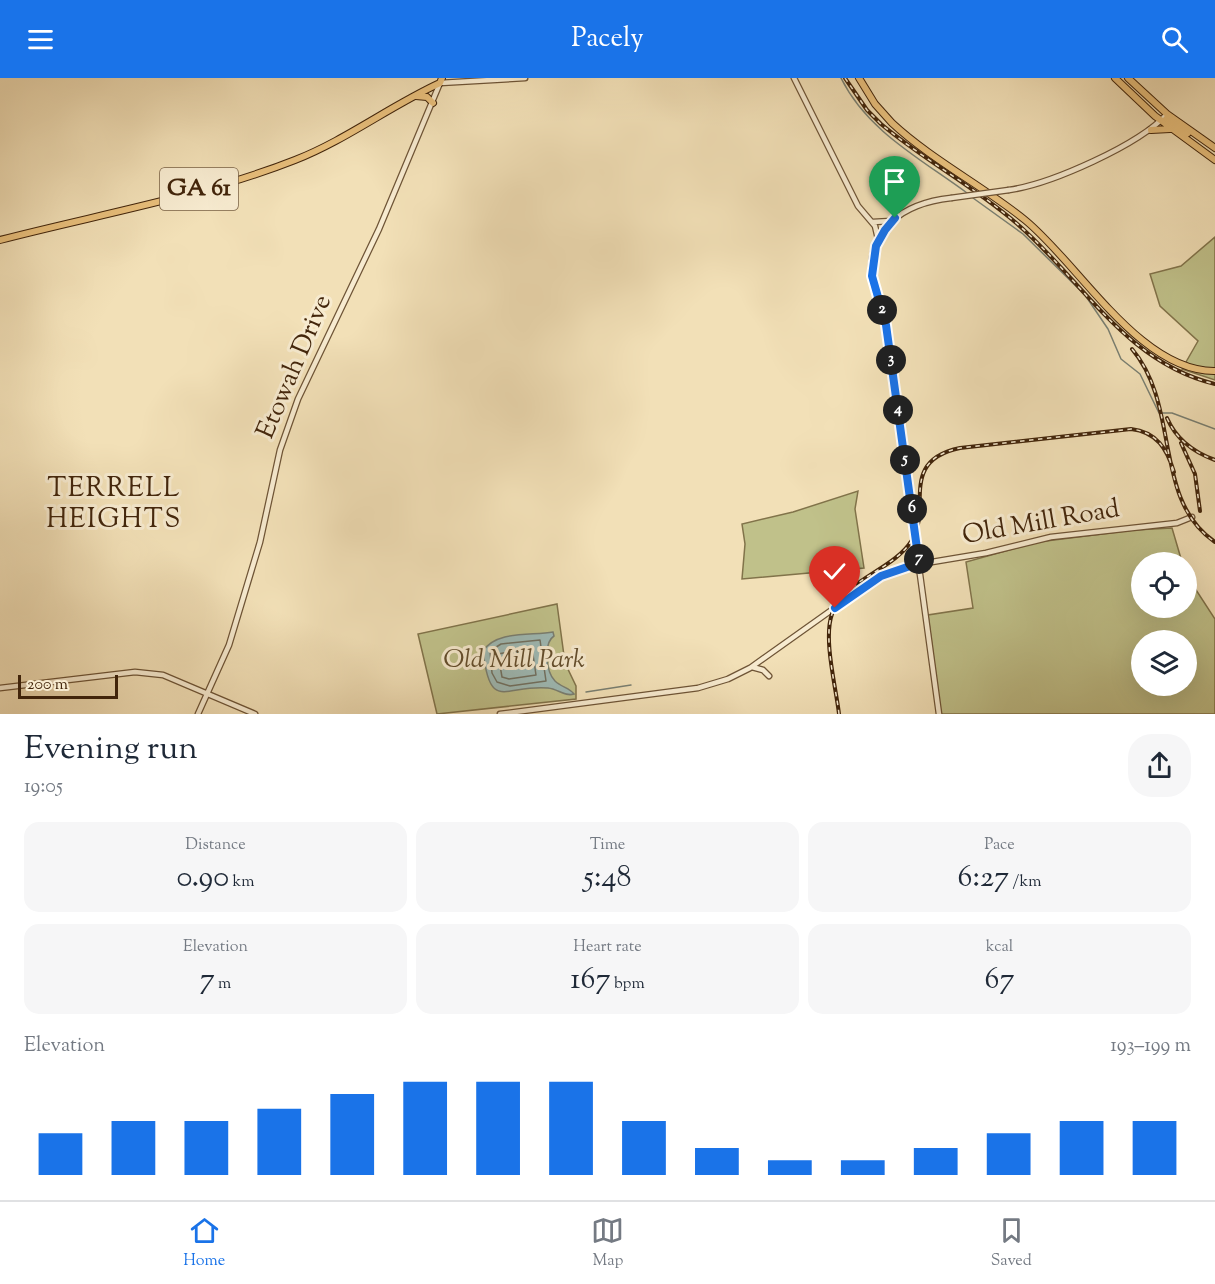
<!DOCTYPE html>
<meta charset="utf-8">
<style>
:root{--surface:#fff;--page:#f6f6f7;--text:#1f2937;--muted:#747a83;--line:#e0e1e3;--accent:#1a73e8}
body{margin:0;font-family:"Sorts Mill Goudy",serif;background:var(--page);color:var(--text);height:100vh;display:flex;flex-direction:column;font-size:22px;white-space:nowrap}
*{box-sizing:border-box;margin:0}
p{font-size:20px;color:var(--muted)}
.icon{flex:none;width:33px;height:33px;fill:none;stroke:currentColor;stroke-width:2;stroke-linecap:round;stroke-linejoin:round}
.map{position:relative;height:636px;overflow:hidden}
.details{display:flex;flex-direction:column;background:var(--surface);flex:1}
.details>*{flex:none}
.fabs{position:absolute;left:1131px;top:474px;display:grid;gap:12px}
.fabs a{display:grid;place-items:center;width:66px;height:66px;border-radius:50%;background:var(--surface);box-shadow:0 6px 24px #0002;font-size:30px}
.scale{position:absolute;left:18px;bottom:15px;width:100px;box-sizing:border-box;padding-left:6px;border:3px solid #42250b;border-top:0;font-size:16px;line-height:21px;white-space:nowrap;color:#42250b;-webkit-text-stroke:4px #f7ebd0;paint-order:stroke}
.pin{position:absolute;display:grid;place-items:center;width:51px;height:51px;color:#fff;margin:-62px -26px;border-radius:50% 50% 50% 0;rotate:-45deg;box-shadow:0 0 6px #0007}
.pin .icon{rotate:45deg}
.km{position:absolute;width:30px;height:30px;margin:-15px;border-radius:50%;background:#222;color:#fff;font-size:16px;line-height:30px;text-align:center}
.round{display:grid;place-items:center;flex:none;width:63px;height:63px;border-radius:24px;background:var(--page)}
.headline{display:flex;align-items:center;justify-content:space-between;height:102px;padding:0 24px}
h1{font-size:33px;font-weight:600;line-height:45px}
.figures{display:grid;grid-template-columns:repeat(3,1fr);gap:9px;height:102px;padding:6px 24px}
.figures div{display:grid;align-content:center;border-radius:15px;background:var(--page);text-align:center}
.figures b{font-size:30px;font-weight:600}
.figures small{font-size:16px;font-weight:400}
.figures p{font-size:16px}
.chart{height:168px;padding:12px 24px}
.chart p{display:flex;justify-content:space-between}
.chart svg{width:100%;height:108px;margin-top:6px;stroke:var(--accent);stroke-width:6}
header{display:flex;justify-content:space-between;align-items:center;height:78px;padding:0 24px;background:var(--accent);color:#fff;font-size:27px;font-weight:600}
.tab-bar{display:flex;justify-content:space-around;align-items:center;height:84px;border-top:2px solid var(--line);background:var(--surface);font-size:16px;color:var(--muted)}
.tab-bar a{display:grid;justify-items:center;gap:3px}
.tab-bar .on{color:var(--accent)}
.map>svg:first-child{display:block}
.green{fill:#c0c18a;stroke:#81734a;stroke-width:1.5;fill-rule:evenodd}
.water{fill:#9ebbb7;stroke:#797f72;stroke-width:1.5}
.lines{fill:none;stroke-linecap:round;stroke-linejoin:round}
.shore{stroke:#707061;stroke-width:1.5}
.stream{stroke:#797f72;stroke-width:1.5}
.minor-casing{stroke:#6e5436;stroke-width:7}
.major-casing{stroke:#42250b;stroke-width:8}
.minor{stroke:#f7ebd0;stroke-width:4.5}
.major{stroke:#e9c07c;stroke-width:6}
.rail-casing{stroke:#42250b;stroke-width:4}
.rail{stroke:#f7ebd0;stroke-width:1.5;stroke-dasharray:4.5;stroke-linecap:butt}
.minor-bridge-casing{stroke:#6e5436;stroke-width:7;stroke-linecap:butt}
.minor-bridge{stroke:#f7ebd0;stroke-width:4.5}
.route-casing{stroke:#fff;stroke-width:12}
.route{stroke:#1a73e8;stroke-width:8}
.labels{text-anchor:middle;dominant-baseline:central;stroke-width:6;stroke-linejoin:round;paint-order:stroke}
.shield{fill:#f7ebd0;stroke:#786046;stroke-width:1.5}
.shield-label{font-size:24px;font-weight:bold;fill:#42250b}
.street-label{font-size:26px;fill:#42250b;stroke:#f7ebd0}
.park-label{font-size:26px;font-style:italic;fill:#624c2b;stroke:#f7ebd0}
.neighbourhood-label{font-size:27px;letter-spacing:1.5px;fill:#42250b;stroke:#f7ebd0}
</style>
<header><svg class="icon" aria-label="menu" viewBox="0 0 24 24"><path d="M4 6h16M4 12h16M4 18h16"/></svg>Pacely<svg class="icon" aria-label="search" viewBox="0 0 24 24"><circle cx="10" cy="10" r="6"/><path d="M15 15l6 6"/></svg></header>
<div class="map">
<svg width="1215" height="636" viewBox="0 0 1215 636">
<rect width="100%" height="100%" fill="#f2e0b7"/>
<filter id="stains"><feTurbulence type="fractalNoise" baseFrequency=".00333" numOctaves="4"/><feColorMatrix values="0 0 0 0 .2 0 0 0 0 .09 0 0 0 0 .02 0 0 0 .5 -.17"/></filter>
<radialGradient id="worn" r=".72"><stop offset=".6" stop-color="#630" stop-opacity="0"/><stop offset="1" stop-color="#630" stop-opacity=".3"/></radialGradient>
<path class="green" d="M 1215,159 L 1215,302 L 1182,291 L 1198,263 L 1160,228 L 1150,196 L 1181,188 Z
M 858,413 L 855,431 L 864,490 L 742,501 L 745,466 L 742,446 L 793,434 Z
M 1172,450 L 1182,484 L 1142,484 L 1142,530 L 1186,530 L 1187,498 L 1215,541 L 1215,636 L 941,636 L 928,537 L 973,530 L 966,484 L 1038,464 L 1134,452 ZM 1142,562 L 1186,562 L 1186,608 L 1142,608 Z
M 557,526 L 565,585 L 576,608 L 576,621 L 437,636 L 418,556 Z"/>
<path class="water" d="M 553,554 L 554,558 C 543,565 546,594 555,603 C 561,609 570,610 574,616 C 565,619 558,611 548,610 C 506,606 490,636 483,573 C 497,552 532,558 553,554 Z"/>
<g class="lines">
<path class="shore" d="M 540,562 L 546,603 L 510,608 L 497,604 L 492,595 L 490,573 L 501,566 Z
M 532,570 L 536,597 L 509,601 L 502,599 L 498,576 Z"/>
<path class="stream" d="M 841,0 C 867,53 921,81 967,115
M 973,120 L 1023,156 L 1085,217 L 1108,251 L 1121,281 L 1140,296 L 1159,335 L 1172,335 L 1215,351
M 586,614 L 631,607"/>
<defs>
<path id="minor" d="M 794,0 L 858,128 L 875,148 L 878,161
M 1009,112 C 1051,106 1139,67 1167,36
M 873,144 L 891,143
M 752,589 L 763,592 L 769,598
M 0,610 L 135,594 L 163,597 L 255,636
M 198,636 L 229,567 L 260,464 L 280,372 L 298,321 L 379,151 L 440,5 L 525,0
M 500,636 L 698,610 L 728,601 L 750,590 L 864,509 L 902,489 L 986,475 L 1051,459 L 1177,445 L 1192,439
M 939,636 L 886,247 C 883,232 875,218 872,203 C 865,150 905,125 951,120"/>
<path id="major" d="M 859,0 L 875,26 L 892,45 C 932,82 983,108 1025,142 C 1079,186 1140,294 1215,293
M 1115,0 L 1155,38 L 1215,82
M 1128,0 L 1167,36 L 1215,70
M 416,18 L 427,19 L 433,25
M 1166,41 L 1188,55
M 1151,52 L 1170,51
M 0,162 C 96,137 204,118 295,82 C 346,62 390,28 440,5 L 442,0"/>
</defs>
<use href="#minor" class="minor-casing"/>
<use href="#major" class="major-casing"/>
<use href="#minor" class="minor"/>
<use href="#major" class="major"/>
<defs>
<path id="rail" d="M 845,0 L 867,32 L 881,46 C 924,82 973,108 1015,144 C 1082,201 1124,284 1215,306
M 1132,271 C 1181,329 1152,421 1215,464
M 1167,340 C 1176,361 1193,374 1215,382
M 1181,365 L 1195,396 L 1200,433
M 839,636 C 836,609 823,561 832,536 C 844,501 893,493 912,462 C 932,431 898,383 960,370 L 1131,351 C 1157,354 1167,371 1174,394"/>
</defs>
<use href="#rail" class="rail-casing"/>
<use href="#rail" class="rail"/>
<defs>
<path id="minor-bridge" d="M 951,120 L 1009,112"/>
</defs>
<use href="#minor-bridge" class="minor-bridge-casing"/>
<use href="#minor-bridge" class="minor-bridge"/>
</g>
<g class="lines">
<defs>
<path id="route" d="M 835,530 L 881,498 L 919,485 L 886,247 L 872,198 L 876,168 L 885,152 L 895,140"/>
</defs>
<use href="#route" class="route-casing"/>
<use href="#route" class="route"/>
</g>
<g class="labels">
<rect class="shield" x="160" y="90" width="78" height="42" rx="4.5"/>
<g class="shield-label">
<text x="199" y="111">GA 61</text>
</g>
<g class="street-label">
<text transform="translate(295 289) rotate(-67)">Etowah Drive</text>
<text transform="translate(1041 445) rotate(-10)">Old Mill Road</text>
</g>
<g class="park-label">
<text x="514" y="582">Old Mill Park</text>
</g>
<g class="neighbourhood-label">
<text x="114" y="411">TERRELL<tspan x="114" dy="31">HEIGHTS</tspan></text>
</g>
</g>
<rect width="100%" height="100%" filter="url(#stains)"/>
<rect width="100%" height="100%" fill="url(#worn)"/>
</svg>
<div class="fabs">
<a><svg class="icon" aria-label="locate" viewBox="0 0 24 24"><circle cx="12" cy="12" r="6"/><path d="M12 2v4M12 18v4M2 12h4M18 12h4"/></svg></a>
<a><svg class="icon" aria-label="layers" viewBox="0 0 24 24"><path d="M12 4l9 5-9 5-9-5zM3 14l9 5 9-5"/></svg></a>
</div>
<div class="scale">200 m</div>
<div class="pin" style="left:895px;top:140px;background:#1e9e55"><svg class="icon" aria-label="arrive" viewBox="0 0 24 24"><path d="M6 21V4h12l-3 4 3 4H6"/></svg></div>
<div class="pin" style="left:835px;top:530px;background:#d93025"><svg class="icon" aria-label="check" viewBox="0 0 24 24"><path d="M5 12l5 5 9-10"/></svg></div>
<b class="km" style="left:882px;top:232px">2</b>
<b class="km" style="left:891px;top:282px">3</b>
<b class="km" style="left:898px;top:332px">4</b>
<b class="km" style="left:905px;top:382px">5</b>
<b class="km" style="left:912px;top:431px">6</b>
<b class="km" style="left:919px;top:481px">7</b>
</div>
<section class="details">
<div class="headline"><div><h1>Evening run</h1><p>19:05</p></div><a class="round"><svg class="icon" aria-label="share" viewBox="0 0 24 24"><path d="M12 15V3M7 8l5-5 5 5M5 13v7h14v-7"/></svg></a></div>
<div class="figures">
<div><p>Distance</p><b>0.90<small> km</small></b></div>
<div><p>Time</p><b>5:48</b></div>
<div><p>Pace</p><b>6:27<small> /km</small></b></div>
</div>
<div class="figures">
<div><p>Elevation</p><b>7<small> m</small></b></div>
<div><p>Heart rate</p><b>167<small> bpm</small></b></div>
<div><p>kcal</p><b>67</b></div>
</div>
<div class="chart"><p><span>Elevation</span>193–199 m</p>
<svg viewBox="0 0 160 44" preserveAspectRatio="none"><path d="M5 44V27M15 44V22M25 44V22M35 44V17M45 44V11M55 44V6M65 44V6M75 44V6M85 44V22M95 44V33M105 44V38M115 44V38M125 44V33M135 44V27M145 44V22M155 44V22"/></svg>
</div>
</section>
<nav class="tab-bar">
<a class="on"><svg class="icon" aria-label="home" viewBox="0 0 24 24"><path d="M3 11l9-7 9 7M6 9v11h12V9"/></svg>Home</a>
<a><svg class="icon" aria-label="map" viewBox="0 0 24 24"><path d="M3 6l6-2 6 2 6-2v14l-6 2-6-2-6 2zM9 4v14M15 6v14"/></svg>Map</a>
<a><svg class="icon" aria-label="saved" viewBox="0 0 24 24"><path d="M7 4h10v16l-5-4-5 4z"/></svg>Saved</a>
</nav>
